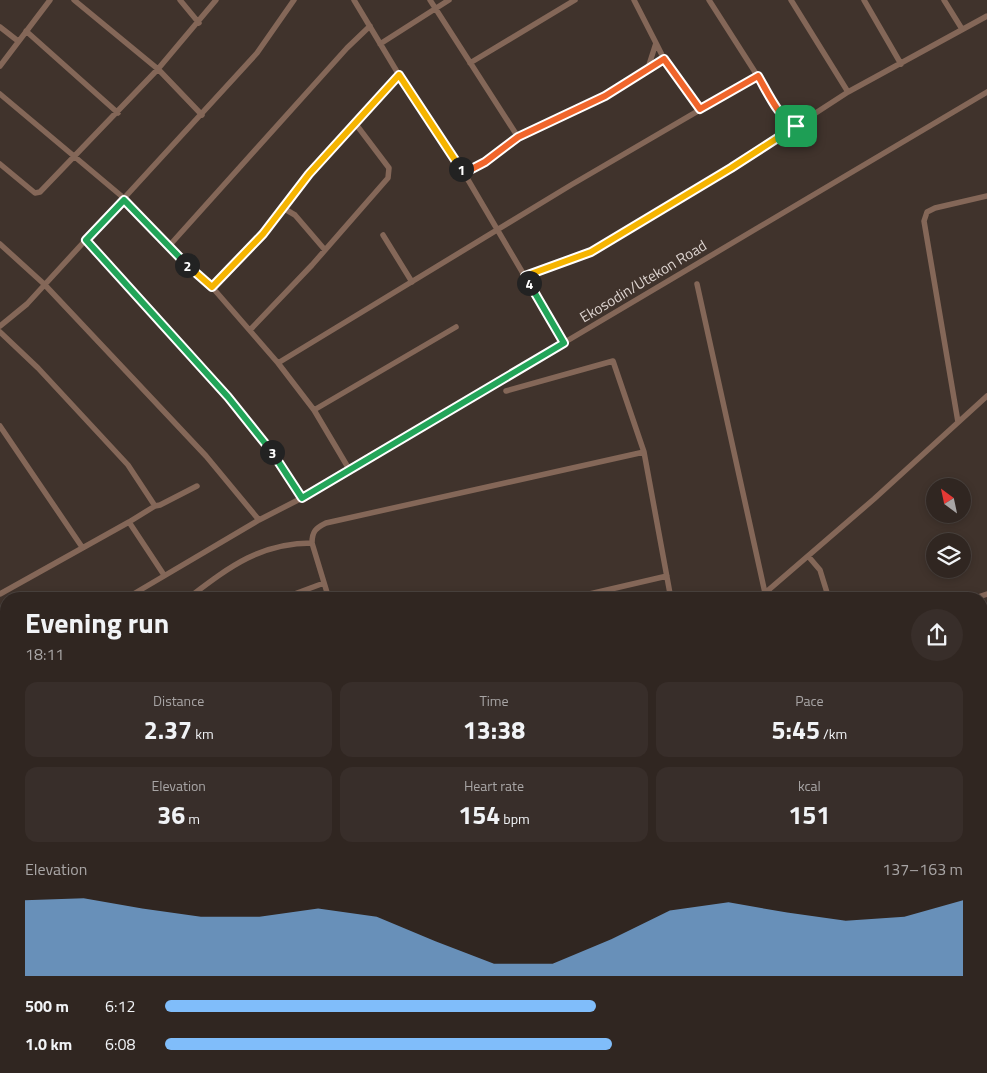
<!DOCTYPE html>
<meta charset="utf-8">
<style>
:root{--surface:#302621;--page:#382e2a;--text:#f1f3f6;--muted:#a8a5a5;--line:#4b433f;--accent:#80bdfa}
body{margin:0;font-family:"Titillium Web",sans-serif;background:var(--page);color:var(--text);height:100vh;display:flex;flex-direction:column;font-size:19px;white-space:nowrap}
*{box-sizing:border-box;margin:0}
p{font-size:16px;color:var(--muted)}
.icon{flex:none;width:28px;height:28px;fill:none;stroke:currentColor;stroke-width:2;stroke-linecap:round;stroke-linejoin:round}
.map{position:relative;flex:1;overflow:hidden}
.sheet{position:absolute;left:0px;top:592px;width:988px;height:481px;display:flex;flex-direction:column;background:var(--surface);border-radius:20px 20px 0 0;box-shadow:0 2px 8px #0003,0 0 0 1px var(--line)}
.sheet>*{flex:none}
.needle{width:32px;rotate:327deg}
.fabs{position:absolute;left:926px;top:478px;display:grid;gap:10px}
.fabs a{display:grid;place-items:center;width:45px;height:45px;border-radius:50%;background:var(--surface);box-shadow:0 2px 8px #0003,0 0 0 1px var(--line);font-size:25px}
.pin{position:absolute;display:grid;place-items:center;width:42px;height:42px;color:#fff;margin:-21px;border-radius:10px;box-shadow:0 2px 8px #0006}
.km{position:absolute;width:25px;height:25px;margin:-12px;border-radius:50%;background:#222;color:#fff;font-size:14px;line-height:25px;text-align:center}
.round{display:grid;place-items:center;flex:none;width:52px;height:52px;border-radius:26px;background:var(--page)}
.summary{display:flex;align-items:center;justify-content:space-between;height:85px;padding:0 25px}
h1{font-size:28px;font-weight:700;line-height:38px}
.metrics{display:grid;grid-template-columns:repeat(3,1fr);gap:8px;height:85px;padding:5px 25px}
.metrics div{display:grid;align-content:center;border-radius:12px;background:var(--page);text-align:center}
.metrics b{font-size:25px;font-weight:700}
.metrics small{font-size:14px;font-weight:400}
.metrics p{font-size:14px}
.chart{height:140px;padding:10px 25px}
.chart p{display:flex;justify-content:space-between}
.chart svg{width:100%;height:90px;margin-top:5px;fill:var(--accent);opacity:.7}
ul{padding:0 25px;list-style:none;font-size:16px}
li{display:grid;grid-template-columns:80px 60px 1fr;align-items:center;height:38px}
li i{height:12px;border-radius:6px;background:var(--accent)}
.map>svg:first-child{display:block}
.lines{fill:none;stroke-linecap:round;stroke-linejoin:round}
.minor{stroke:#846758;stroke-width:5.5}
.trunk{stroke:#df9e7d;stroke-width:9}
.split-1-casing{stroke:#fff;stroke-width:10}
.split-2-casing{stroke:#fff;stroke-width:10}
.split-3-casing{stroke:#fff;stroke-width:10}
.split-4-casing{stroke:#fff;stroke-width:10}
.split-5-casing{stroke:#fff;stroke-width:10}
.split-1{stroke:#f0652b;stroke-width:6}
.split-2{stroke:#f5b400;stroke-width:6}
.split-3{stroke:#22a559;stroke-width:6}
.split-4{stroke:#22a559;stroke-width:6}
.split-5{stroke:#f5b400;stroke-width:6}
.labels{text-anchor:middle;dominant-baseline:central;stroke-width:4.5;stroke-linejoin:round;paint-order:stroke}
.street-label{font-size:15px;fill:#dcd3cf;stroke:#40332c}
</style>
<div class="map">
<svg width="987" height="1073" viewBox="0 0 987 1073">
<rect width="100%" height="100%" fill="#40332c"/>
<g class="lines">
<path class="minor" d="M 74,0 L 158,69 L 202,115
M 180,0 L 199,23
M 354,0 L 399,75 L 464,173 L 564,343
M 430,0 L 518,137
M 709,0 L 783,116 L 790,123 L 796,125
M 791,0 L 848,92
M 864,0 L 901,64
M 944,0 L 962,29
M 0,27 L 18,41
M 26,31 L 118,113
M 656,43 L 664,59 L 700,109
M 380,44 L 449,0
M 470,63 L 575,0
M 0,66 L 50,0
M 648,68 L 664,59
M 0,94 L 125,199 L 191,268 L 212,287 L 278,363 L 314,410 L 349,469
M 0,164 L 35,193 L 40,192 L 158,69 L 216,0
M 464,173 L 485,162 L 518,137 L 605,96 L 648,68 L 656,43 L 634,0
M 283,208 L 295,215 L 325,250
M 383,235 L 412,282
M 86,240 L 262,437 L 302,498
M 0,244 L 44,284 L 206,456 L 259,520
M 169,246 L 347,48 L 370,26
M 525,276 L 591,252 L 731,168 L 848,92 L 987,16
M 697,284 L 765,593
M 212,287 L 263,235 L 309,174 L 399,75
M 0,326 L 27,304 L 257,53 L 294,0
M 251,329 L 312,265 L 388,178 L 389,168 L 355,123
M 0,332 L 38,368 L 128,465 L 155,506
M 278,363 L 571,185 L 758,76
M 506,391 L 613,361 L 644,452 L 671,599
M 314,410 L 456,327
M 958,422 L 924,221 L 927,212 L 935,208 L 987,196
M 0,426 L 82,547
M 808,556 L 820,570 L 829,599
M 164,575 L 129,522 L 155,506 L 160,505 L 197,486
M 0,594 L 129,522
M 125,599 L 259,520 L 302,498 L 987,92
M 187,599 C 228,568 259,543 312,543
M 281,599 L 324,583
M 329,599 L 312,543 C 312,531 316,528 326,523 L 644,452
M 568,599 L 667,576
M 758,599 L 874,499 L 987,396
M 972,599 L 987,594
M 0,672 L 6,669
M 0,771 L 6,776
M 981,832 L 987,827
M 981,836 L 987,834
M 392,1068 L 399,1073
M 777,1068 L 782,1073
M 924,1068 L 926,1073
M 25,1073 L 29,1068
M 184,1073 L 189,1068
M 691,1073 L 695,1068
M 824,1073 L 834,1068"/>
<path class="trunk" d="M 0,830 L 6,835
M 0,844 L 6,849
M 268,1068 L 274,1073
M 281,1068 L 287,1073"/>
</g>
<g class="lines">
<defs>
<path id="split-1" d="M 461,169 L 464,173 L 485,162 L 518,137 L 605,96 L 664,59 L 700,109 L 758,76 C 767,91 779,119 796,126"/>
<path id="split-2" d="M 187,265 L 212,287 L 263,234 L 309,174 L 399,75 L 461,169"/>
<path id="split-3" d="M 187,265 L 124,200 L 86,240 L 228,397 L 272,452"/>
<path id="split-4" d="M 272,452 L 302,498 L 564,343 L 529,283"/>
<path id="split-5" d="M 529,283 L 525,276 L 591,252 L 731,168 L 796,126"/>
</defs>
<use href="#split-1" class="split-1-casing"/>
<use href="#split-2" class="split-2-casing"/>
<use href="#split-3" class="split-3-casing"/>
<use href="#split-4" class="split-4-casing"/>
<use href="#split-5" class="split-5-casing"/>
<use href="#split-1" class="split-1"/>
<use href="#split-2" class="split-2"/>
<use href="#split-3" class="split-3"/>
<use href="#split-4" class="split-4"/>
<use href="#split-5" class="split-5"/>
</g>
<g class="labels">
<g class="street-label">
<text transform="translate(643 281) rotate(-31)">Ekosodin/Utekon Road</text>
</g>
</g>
</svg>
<div class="fabs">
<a><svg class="needle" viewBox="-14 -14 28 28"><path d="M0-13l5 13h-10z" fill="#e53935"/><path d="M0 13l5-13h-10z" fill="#a8a5a5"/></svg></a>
<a><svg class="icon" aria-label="layers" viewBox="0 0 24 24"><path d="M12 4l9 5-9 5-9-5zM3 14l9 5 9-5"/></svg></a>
</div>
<div class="pin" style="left:796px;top:126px;background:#1e9e55"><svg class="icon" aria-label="arrive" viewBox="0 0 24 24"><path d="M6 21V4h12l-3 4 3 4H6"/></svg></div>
<b class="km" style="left:461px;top:169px">1</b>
<b class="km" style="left:187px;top:265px">2</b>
<b class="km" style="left:272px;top:452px">3</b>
<b class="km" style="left:529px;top:283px">4</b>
<section class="sheet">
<div class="summary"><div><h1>Evening run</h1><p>18:11</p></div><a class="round"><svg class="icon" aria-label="share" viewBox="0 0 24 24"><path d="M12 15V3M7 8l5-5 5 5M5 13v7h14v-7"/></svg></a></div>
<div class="metrics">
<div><p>Distance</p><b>2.37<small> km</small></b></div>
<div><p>Time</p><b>13:38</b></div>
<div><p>Pace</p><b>5:45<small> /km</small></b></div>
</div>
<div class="metrics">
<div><p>Elevation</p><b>36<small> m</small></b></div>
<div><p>Heart rate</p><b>154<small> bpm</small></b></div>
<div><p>kcal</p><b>151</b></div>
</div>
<div class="chart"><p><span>Elevation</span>137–163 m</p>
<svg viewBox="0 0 160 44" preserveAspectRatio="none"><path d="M0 44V7L10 6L20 11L30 15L40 15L50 11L60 15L70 27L80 38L90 38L100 26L110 12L120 8L130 13L140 17L150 15L160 7V44z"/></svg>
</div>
<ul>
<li><b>500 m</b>6:12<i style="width:54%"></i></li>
<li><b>1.0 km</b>6:08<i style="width:56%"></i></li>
</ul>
</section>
</div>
